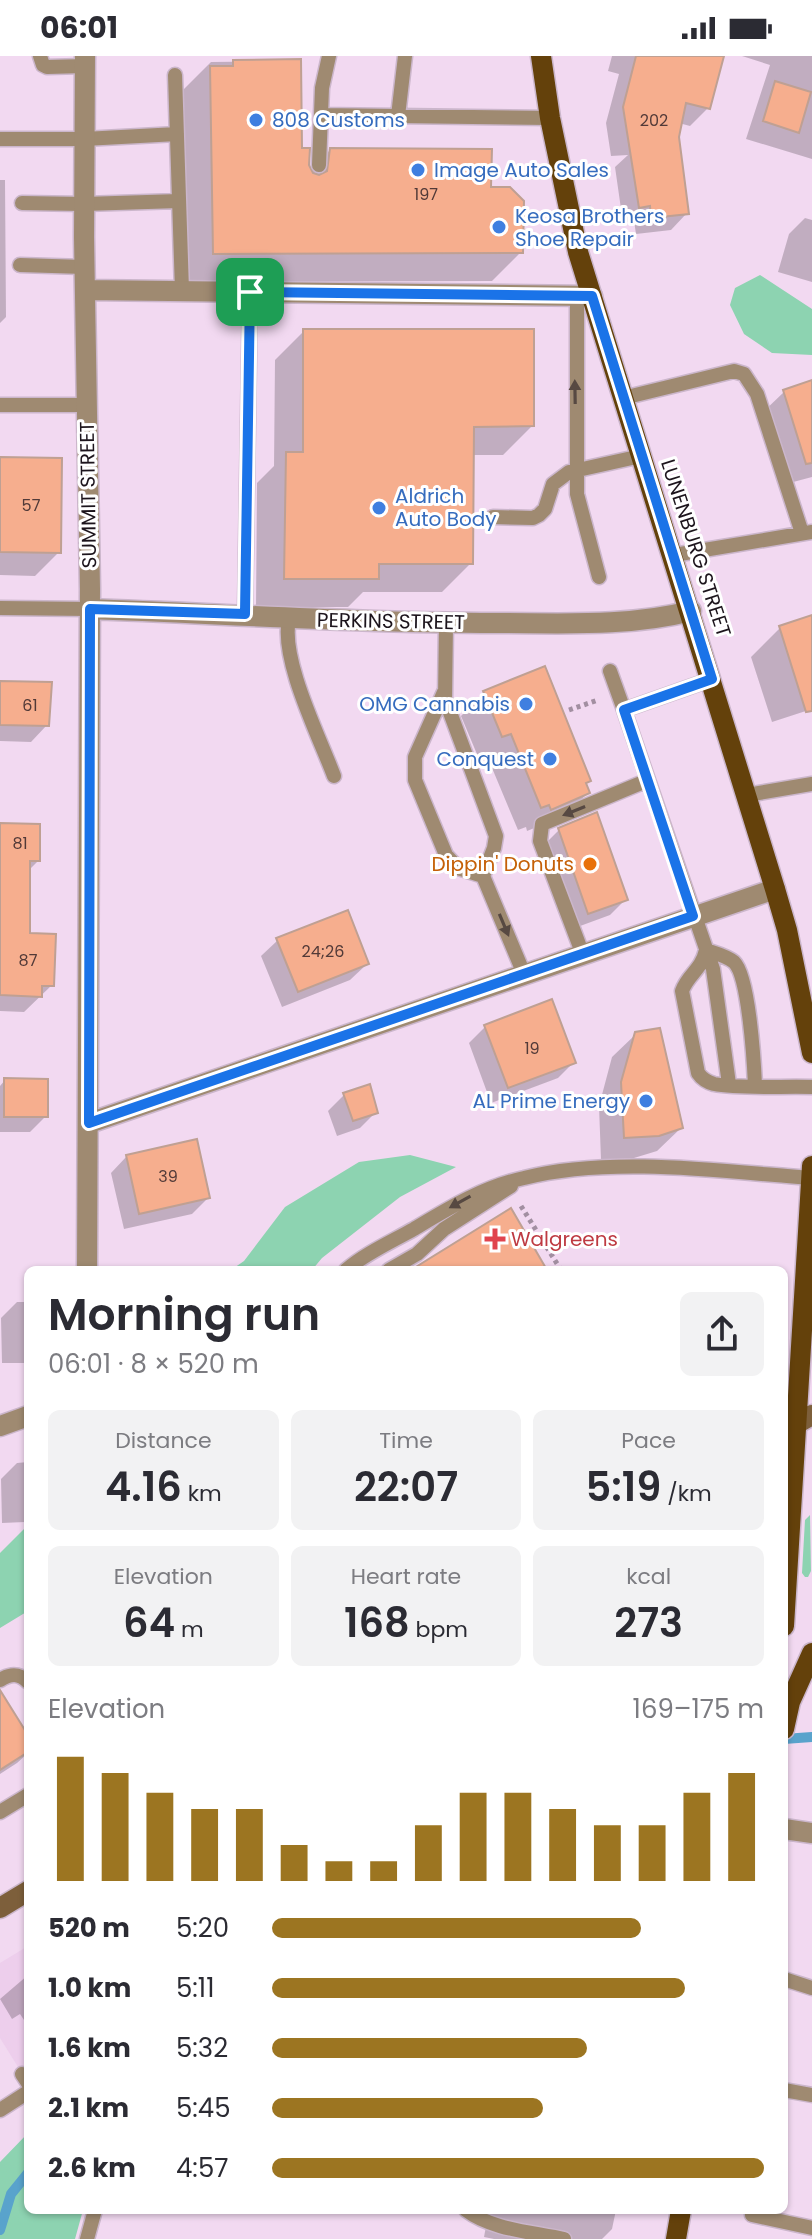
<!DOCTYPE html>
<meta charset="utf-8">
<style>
:root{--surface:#fff;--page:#f2f2f3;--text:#2b2b33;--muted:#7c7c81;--accent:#9c7521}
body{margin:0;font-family:Poppins,sans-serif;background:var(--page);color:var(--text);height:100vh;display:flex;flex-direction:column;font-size:30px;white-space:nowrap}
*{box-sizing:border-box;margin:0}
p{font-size:26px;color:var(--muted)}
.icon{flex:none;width:44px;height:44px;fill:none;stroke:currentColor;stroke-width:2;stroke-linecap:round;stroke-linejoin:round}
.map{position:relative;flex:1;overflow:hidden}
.details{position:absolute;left:24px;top:1210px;width:764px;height:948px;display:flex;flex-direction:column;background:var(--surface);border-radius:12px;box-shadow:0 2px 6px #0004}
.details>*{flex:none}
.pin{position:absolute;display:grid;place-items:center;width:68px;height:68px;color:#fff;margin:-34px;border-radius:16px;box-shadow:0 4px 12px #0006}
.round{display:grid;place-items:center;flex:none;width:84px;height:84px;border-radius:12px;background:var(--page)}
.overview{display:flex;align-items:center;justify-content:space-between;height:136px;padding:0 24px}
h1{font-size:44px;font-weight:600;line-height:60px}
.metrics{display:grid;grid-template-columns:repeat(3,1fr);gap:12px;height:136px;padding:8px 24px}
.metrics div{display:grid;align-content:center;border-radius:12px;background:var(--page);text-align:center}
.metrics b{font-size:40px;font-weight:600}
.metrics small{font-size:22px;font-weight:400}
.metrics p{font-size:22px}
.chart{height:224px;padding:16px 24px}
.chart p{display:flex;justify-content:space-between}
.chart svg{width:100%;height:144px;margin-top:8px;stroke:var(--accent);stroke-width:6}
ul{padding:0 24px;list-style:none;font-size:26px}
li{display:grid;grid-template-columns:128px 96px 1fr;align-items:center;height:60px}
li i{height:20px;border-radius:10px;background:var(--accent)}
.status{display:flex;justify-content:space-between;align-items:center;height:56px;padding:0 40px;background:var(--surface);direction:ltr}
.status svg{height:22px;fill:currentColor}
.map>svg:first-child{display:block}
.built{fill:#edceec}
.green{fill:#8dd3b1}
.shadow{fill:#0003}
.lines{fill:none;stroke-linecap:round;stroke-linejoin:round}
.stream{stroke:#59a3cc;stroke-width:10}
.building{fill:#f6ae8e;stroke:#bfa093;stroke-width:2}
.lane-casing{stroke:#cbb6cb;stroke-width:17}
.street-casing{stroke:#cbb6cb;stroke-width:23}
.secondary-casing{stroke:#cbb6cb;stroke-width:23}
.primary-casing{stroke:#cbb6cb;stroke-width:23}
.path{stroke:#a28fa1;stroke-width:5;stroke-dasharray:4 4;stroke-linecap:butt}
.lane{stroke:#9f8a71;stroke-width:14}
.street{stroke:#9f8a71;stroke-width:20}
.secondary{stroke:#7d5f3b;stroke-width:20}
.primary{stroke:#64410b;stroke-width:20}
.oneway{fill:#574942}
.route-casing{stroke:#fff;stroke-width:16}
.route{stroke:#1a73e8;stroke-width:10}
.shop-dot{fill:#3f7fe0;stroke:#fff;stroke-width:3}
.food-dot{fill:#e8710a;stroke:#fff;stroke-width:3}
.health-dot{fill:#e0444e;stroke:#fff;stroke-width:3}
.labels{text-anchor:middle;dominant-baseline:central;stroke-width:6;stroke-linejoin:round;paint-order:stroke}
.number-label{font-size:16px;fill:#523a38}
.shop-label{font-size:20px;fill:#366cbe;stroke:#fff;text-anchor:start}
.street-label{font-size:20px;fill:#1c141c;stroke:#fff}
.food-label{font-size:20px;fill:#c56008;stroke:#fff;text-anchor:end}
.health-label{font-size:20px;fill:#be3a42;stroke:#fff;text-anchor:start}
</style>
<div class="status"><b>06:01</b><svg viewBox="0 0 49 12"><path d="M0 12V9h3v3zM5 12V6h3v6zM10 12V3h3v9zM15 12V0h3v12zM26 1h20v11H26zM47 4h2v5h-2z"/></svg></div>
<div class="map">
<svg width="812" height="2183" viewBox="0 0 812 2183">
<rect width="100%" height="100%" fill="#f2d9f1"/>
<path class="built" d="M 28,1890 L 28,2027 L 0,1982 L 0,1907 Z"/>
<path class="green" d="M 760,219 L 812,253 L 812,299 L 772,297 L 744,278 L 730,249 L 735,232 Z
M 410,1099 L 456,1111 L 400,1141 L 322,1202 L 312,1214 L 231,1214 L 244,1205 L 285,1151 L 359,1106 Z
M 810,1459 L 811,1515 L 808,1521 L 805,1521 L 802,1517 L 805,1464 Z
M 28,1469 L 28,1555 L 0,1572 L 0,1497 Z
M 28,2077 L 28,2154 L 83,2154 L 75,2183 L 0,2183 L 0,2106 Z"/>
<path class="shadow" d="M 612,0 L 722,0 L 708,52 L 690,70 L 675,66 L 687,157 L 671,174 L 636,178 L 634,165 L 623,167 L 615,111 L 628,99 L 611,100 L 606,67 L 619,18 L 608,15 Z
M 742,0 L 812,0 L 812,103 L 746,83 L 770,9 Z
M 299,5 L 300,94 L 310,115 L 330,94 L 489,133 L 521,196 L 492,225 L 185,226 L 182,35 L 211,6 Z
M 0,124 L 5,124 L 6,261 L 0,267 Z
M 805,162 L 812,164 L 812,226 L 778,216 L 789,178 Z
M 304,275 L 532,370 L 503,399 L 472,399 L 471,507 L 442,536 L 363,536 L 348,551 L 256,551 L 257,427 L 274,410 L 275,304 Z
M 812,327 L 812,421 L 782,429 L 760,359 L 784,336 Z
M 0,403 L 59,496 L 35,520 L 0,519 Z
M 812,561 L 812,653 L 772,666 L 751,601 L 780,572 Z
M 0,627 L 47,669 L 31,686 L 0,685 Z
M 485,636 L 589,725 L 585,729 L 588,737 L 564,760 L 527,775 L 526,771 L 518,774 L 487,700 L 479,703 L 461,660 Z
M 596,759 L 626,843 L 610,859 L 572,873 L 543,790 L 559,774 Z
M 0,769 L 38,805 L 28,815 L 28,879 L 52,929 L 24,956 L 0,955 Z
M 278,884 L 367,908 L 350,924 L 282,951 L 261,900 Z
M 485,971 L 574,1006 L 558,1022 L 491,1047 L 469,987 Z
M 636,978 L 681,1072 L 657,1095 L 634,1102 L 601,1104 L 599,1050 L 612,1001 Z
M 5,1024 L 46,1060 L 30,1076 L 0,1076 L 0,1030 Z
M 369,1031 L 376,1056 L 360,1072 L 337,1080 L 328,1055 L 344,1039 Z
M 127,1100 L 208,1142 L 192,1158 L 124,1173 L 111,1117 Z
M 17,1246 L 28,1246 L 28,1307 L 2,1307 L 1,1262 Z
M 28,1406 L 28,1463 L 25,1466 L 2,1467 L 1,1423 L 17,1407 Z
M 0,1653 L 28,1682 L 28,1697 L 17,1707 L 0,1718 Z
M 28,1919 L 28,1970 L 20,1958 L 12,1963 L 0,1943 Z
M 489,2154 L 616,2154 L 612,2173 L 602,2183 L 494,2183 L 484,2181 Z"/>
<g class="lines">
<path class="stream" d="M 784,1683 L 812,1681
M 0,2174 L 11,2138 L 28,2117"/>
</g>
<path class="building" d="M 636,0 L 724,0 L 710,53 L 686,47 L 679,81 L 689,158 L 651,162 L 650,150 L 639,152 L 623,51 Z
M 301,3 L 302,92 L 310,92 L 309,109 L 313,117 L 319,119 L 327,115 L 330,92 L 492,93 L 491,131 L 510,131 L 524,145 L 523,197 L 213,198 L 210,10 L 233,10 L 233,4 Z
M 775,25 L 811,36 L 799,77 L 763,65 Z
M 303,273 L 534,273 L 534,370 L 474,371 L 473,508 L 379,508 L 379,523 L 284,523 L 286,396 L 303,396 Z
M 812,324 L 812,407 L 806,408 L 783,334 Z
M 0,401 L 62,402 L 61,497 L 0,496 Z
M 812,559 L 812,655 L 806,656 L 779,570 Z
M 545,610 L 591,725 L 586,727 L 590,737 L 551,754 L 549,749 L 541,752 L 511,678 L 502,681 L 483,635 Z
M 0,625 L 52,626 L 49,670 L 0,669 Z
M 597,756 L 628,844 L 588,858 L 558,772 Z
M 0,767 L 40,768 L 40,805 L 30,805 L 30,877 L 56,878 L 54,930 L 42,930 L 42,941 L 0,939 Z
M 348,854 L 369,908 L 298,936 L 276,882 Z
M 552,943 L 576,1007 L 508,1032 L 484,969 Z
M 660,972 L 683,1072 L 659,1080 L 624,1082 L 621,1026 L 635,976 Z
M 4,1022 L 48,1023 L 48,1061 L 4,1061 Z
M 370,1028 L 378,1057 L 353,1065 L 343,1037 Z
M 197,1083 L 210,1142 L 139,1158 L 126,1099 Z
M 511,1152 L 547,1214 L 411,1214 Z
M 0,1634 L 28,1679 L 28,1696 L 0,1714 Z"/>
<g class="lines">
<defs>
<path id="lane" d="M 40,0 L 43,9 L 47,11 L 85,10
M 175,19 L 182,235
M 321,59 L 550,62
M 398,60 L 405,0
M 0,83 L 84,83 L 177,78
M 319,109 L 322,32 L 329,0
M 22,147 L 84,148 L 179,145
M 20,209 L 84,211
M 577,240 L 577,438 L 599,521
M 623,342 L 734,315 L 744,318 L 757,338 L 802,477
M 0,349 L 87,349
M 493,461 L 533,462 L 539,459 L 545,453 L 553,428 L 569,416 L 641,400
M 674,499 L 812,476
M 0,552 L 90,553
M 245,558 L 250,236
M 289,563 C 280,603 319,680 334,720
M 446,567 L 445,643 L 496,780 L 494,792 L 483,820 L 524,918
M 610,615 L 624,654
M 712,623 L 624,654 L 713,913 L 729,1028
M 444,636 L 415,701 L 415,724 L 446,799 L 458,812 L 483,820
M 747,739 L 812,728
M 583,899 L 540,785 L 542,768 L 646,725
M 755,1029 C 754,1007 749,920 734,906 C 727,900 715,897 706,894 C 701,915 688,918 682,935 L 698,1017 C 702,1023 707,1026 714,1028 C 739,1033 784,1030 812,1031
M 346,1214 C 366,1197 391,1186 414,1173 C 449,1152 483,1131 524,1122 C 610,1100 721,1115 809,1122
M 389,1214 L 417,1198 L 444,1173 L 511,1130
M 0,1624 C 11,1617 19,1617 28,1626
M 0,1756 L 28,1739
M 784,1923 L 812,1932
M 22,2018 L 28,2027
M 784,2034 L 812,2039
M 0,2054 L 28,2036
M 466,2154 C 492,2174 533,2176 564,2183
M 752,2159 L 812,2172
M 87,2183 L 95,2154"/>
<path id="street" d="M 85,0 L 84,181 L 90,533 L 87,1214
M 85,234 L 592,240
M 90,553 C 226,558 361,567 497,567 C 562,567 628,571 691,555
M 89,1067 L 775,833
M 0,1370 L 28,1360
M 784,1773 L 812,1777"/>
<path id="secondary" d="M 784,1375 L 812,1359
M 0,1852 L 28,1835"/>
<path id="primary" d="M 541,0 L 550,62 L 578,196 L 775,833 L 787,874 L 812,997
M 784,1570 L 812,1110
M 784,1673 L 790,1646 L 812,1597
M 676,2183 L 681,2154"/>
</defs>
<use href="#lane" class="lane-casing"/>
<use href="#street" class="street-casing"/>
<use href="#secondary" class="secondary-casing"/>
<use href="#primary" class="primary-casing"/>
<path class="path" d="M 569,654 L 598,644
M 521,1150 L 561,1214"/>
<use href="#lane" class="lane"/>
<use href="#street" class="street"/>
<use href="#secondary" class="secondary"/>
<use href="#primary" class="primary"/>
</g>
<defs><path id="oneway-solid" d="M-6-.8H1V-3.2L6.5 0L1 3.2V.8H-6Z" transform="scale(2)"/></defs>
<g class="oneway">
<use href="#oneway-solid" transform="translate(575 336) rotate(-91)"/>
<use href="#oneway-solid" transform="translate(574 755) rotate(158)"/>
<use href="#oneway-solid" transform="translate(504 869) rotate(67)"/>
<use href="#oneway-solid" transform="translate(460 1146) rotate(151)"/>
</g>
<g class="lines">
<defs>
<path id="route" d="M 250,236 L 592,240 L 712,623 L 624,654 L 693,860 L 89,1067 L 90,553 L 245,558 Z"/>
</defs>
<use href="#route" class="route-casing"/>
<use href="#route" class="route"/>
</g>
<g class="shop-dot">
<circle cx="256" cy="64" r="8"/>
<circle cx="418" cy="114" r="8"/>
<circle cx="499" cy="171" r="8"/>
<circle cx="379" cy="452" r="8"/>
<circle cx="526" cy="648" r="8"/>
<circle cx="550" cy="703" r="8"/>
<circle cx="646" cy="1045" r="8"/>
</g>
<circle class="food-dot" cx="590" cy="808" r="8"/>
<path class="health-dot" d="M491 1171h8v8h8v8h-8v8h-8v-8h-8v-8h8z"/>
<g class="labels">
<g class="number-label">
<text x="654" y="64">202</text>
<text x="426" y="138">197</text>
<text x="31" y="449">57</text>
<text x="30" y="649">61</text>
<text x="20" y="787">81</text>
<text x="323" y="895">24;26</text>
<text x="28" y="904">87</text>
<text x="532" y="992">19</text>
<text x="168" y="1120">39</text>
</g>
<g class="shop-label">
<text x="272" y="64">808 Customs</text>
<text x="434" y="114">Image Auto Sales</text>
<text x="515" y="160">Keosa Brothers<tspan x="515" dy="23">Shoe Repair</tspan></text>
<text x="395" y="440">Aldrich<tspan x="395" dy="23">Auto Body</tspan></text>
<text x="510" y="648" text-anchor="end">OMG Cannabis</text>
<text x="534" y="703" text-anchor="end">Conquest</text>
<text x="630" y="1045" text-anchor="end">AL Prime Energy</text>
</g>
<g class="street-label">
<text transform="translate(88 439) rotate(-91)">SUMMIT STREET</text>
<text transform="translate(696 492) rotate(72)">LUNENBURG STREET</text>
<text transform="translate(391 565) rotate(1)">PERKINS STREET</text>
</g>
<g class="food-label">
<text x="574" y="808">Dippin' Donuts</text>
</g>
<g class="health-label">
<text x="511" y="1183">Walgreens</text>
</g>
</g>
</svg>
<div class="pin" style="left:250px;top:236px;background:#1e9e55"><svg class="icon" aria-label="arrive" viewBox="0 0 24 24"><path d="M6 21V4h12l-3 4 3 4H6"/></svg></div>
<section class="details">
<div class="overview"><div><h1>Morning run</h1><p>06:01 · 8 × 520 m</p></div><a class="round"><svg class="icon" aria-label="share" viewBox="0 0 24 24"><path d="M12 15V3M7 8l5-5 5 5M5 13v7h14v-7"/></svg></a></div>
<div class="metrics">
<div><p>Distance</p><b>4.16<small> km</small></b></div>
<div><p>Time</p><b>22:07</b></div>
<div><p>Pace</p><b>5:19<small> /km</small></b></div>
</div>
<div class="metrics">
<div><p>Elevation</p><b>64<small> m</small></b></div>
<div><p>Heart rate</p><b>168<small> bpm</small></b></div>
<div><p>kcal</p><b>273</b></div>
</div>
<div class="chart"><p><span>Elevation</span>169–175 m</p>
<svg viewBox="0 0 160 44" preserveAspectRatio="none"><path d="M5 44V6M15 44V11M25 44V17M35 44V22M45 44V22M55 44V33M65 44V38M75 44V38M85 44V27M95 44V17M105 44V17M115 44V22M125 44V27M135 44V27M145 44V17M155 44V11"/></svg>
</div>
<ul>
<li><b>520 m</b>5:20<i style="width:75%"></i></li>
<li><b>1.0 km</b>5:11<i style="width:84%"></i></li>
<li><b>1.6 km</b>5:32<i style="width:64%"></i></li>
<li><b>2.1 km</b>5:45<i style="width:55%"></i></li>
<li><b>2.6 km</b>4:57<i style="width:100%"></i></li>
</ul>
</section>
</div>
